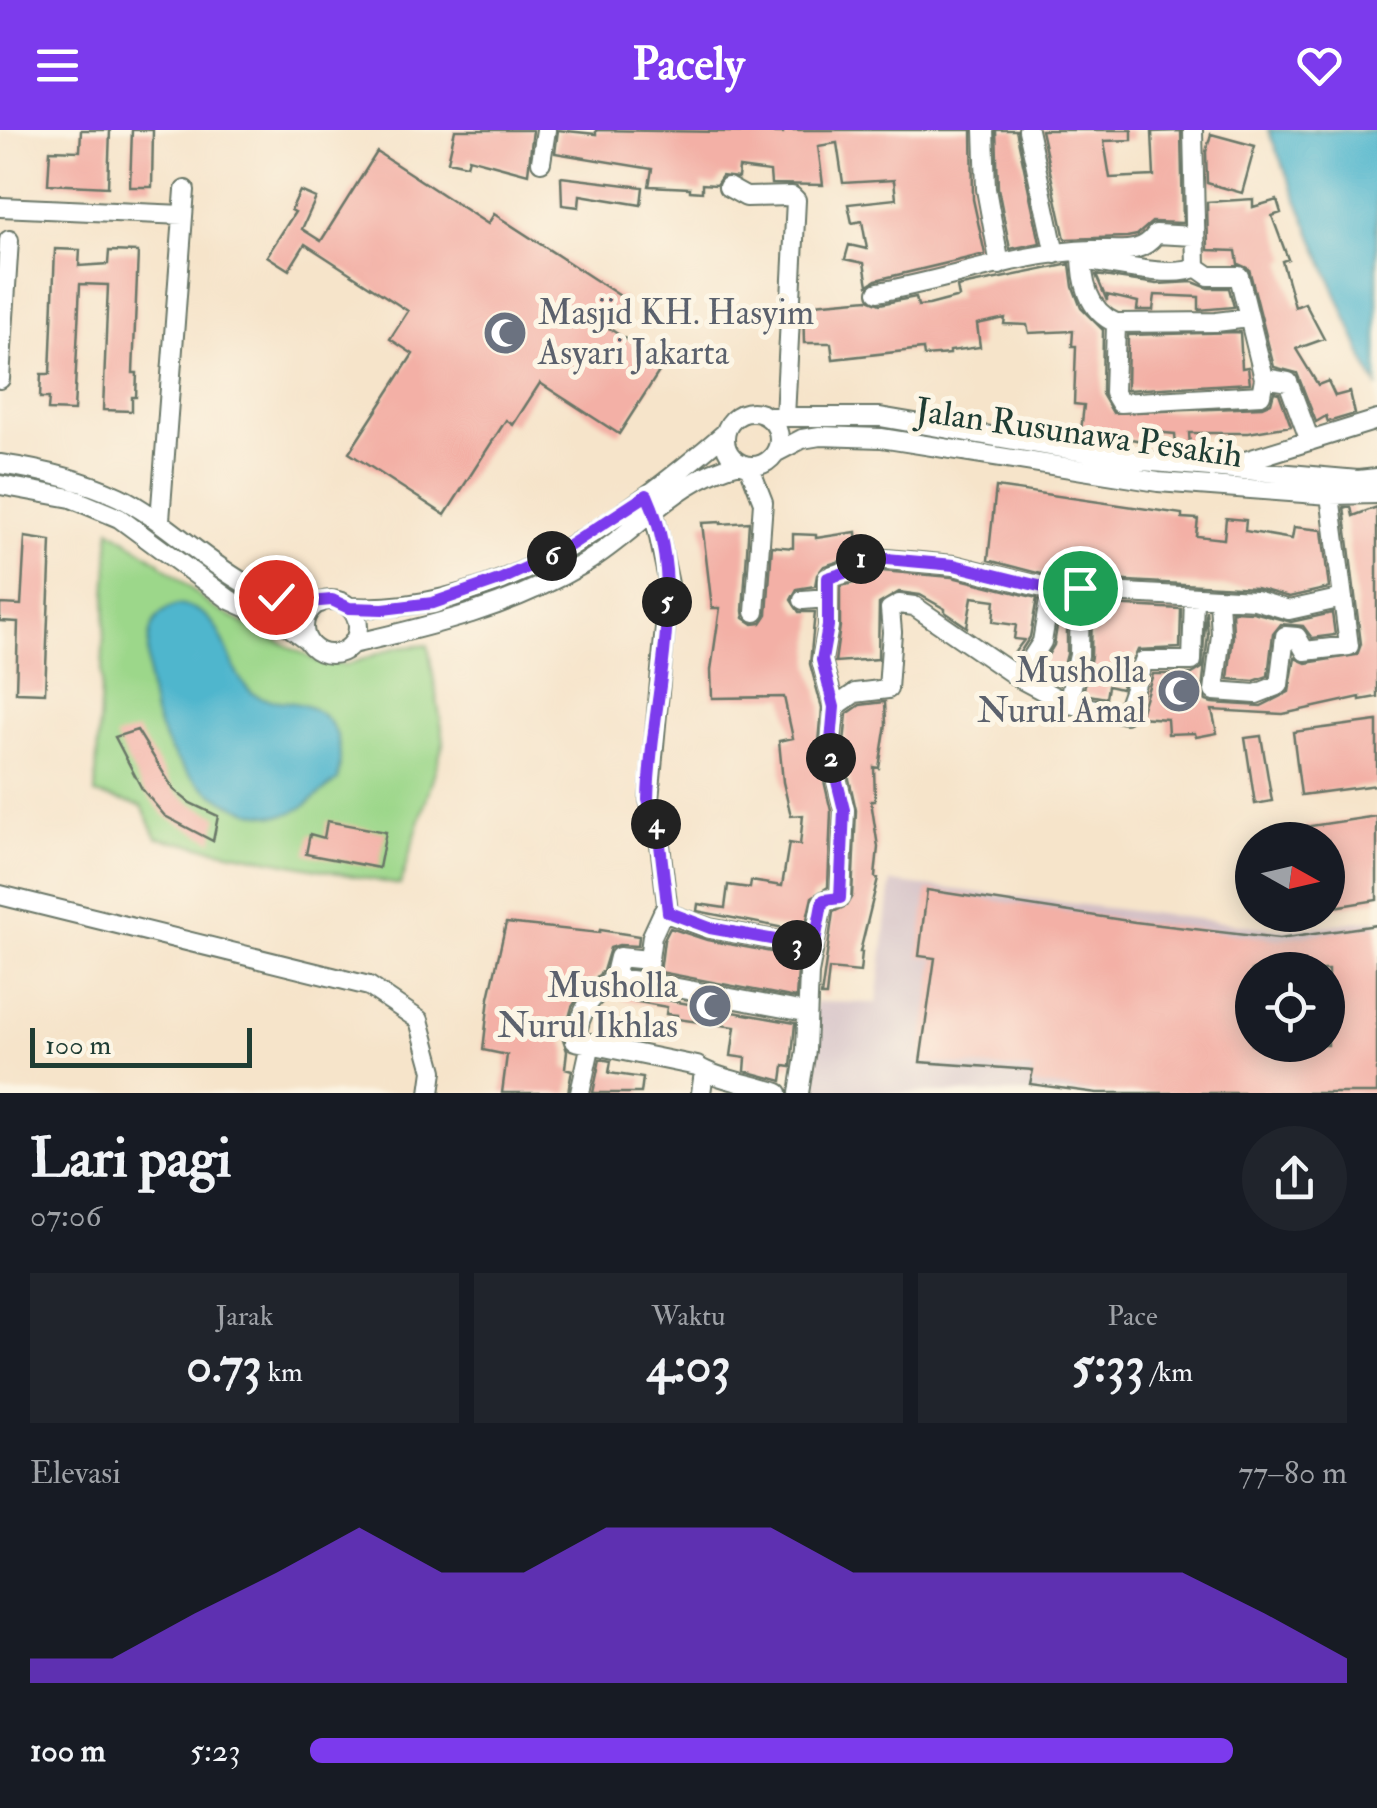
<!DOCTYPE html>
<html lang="id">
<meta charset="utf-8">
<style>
:root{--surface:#171b24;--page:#20242c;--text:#f1f3f6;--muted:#9ea1a6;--accent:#7c3aed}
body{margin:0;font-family:"IM FELL Double Pica",serif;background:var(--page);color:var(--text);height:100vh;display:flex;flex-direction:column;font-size:38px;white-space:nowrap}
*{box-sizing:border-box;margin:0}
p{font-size:32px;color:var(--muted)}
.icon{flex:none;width:55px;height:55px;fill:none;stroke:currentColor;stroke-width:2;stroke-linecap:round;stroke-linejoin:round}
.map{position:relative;height:963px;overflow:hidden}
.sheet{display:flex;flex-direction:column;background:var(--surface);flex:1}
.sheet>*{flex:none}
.needle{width:65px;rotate:98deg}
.controls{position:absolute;left:1235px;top:692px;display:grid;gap:20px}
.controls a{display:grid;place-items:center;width:110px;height:110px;border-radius:50%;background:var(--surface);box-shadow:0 5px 25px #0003;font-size:50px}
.scale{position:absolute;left:30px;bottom:25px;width:222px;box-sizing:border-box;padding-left:10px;border:5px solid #1f3d34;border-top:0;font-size:28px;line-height:35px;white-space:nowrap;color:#1f3d34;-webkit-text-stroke:8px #fcf5e5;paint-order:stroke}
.pin{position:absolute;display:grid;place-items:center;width:85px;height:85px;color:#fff;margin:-42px;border:5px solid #fff;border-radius:50%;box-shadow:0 2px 10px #0007}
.km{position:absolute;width:50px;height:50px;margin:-25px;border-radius:50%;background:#222;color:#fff;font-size:28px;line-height:50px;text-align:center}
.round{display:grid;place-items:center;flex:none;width:105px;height:105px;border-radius:52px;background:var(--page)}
.summary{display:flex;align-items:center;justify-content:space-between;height:170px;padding:0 30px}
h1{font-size:55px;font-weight:700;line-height:75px}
.metrics{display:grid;grid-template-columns:repeat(3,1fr);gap:15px;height:170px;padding:10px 30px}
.metrics div{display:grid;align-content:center;border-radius:0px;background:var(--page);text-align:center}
.metrics b{font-size:50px;font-weight:700}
.metrics small{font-size:28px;font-weight:400}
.metrics p{font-size:28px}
.chart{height:280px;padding:20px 30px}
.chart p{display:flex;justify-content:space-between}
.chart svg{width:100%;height:180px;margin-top:10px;fill:var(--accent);opacity:.7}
ul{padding:0 30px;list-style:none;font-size:32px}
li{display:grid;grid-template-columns:160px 120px 1fr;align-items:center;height:75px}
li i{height:25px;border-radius:12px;background:var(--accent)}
header{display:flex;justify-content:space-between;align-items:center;height:130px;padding:0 30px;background:var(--accent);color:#fff;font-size:45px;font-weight:700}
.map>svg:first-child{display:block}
.industrial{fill:#d2bec5;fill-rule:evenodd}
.green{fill:#9cd78a;stroke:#5e8a5f;stroke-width:2.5}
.water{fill:#4fb6cd;stroke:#377a80;stroke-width:2.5}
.building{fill:#f3b0a6;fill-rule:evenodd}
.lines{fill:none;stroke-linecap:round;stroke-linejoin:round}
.minor-casing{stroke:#6a7768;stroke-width:22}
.minor{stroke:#fff;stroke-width:18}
.route-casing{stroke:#fff;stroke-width:20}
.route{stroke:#7c3aed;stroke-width:12}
.labels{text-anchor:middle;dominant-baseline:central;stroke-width:10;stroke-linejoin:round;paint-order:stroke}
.worship-label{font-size:35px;fill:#5b616d;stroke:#fcf5e5;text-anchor:end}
.street-label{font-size:35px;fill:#1f3d34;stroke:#fcf5e5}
</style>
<header><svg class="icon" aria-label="menu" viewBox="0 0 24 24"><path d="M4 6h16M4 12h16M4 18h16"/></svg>Pacely<svg class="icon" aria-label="heart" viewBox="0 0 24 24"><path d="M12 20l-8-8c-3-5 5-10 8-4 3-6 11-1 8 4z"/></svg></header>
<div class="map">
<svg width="1377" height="963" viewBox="0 0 1377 963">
<rect width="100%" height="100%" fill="#fcf5e5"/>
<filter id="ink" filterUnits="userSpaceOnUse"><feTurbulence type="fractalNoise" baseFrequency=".01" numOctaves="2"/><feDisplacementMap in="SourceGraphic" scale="20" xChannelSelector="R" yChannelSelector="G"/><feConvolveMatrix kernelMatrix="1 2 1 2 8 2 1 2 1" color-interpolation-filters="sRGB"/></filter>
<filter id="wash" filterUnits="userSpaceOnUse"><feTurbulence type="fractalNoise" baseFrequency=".0048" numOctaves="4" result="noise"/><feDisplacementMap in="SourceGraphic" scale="40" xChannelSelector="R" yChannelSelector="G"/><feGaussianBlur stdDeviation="2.25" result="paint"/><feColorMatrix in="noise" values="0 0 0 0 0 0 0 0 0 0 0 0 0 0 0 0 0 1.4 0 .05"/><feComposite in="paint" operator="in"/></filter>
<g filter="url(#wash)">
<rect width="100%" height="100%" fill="#f6e4ca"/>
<path class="industrial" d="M 891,752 L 1289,800 L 1377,789 L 1377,963 L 802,963 L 816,872 L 877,873 ZM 1252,840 L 1328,840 L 1328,915 L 1252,915 Z"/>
<path class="green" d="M 110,399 L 159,432 L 212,477 L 317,531 L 347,535 L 394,518 L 428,515 L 444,611 L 400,755 L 157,708 L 142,676 L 95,664 Z"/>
<path class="water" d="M 1268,0 L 1377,1 L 1377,255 L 1371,246 Z
M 177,475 C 229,479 223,535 249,560 C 261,572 278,570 294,573 C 338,581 344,612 338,650 C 319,662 304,683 281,685 C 263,687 245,681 229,673 C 175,646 149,596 148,537 C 147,509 147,485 177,475 Z"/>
<g id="blocks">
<path class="building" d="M 81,0 L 110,0 L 108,57 L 48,54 L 50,20 L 80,21 Z
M 132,0 L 153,0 L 152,57 L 130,57 Z
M 455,0 L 533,0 L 528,44 L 469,28 L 467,35 L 448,31 Z
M 558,0 L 596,4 L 596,0 L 783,3 L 783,0 L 972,0 L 973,69 L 985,124 L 876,150 L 868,155 L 864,133 L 845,129 L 849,115 L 867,119 L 862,91 L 852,93 L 848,74 L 896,69 L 894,50 L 843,53 L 837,13 L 818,16 L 823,55 L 771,54 L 770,42 L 739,38 L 738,48 L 722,46 L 716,55 L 702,54 L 702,62 L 690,61 L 690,58 L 649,56 L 652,39 L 555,23 Z
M 996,0 L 1016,0 L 1040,113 L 1010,119 L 998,58 Z
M 1041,0 L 1132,0 L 1132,10 L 1104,11 L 1110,48 L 1154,46 L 1152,2 L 1181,1 L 1183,93 L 1152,92 L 1137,105 L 1127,107 L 1065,109 Z
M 1211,4 L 1255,16 L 1242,63 L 1207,53 L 1206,22 Z
M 377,22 L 488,94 L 494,84 L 625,169 L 607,197 L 664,234 L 619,304 L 540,253 L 513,295 L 506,290 L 445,385 L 349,323 L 413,224 L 390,209 L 408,181 L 305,114 L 289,140 L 267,126 L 295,82 L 291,80 L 300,61 L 316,68 L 302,99 L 321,111 Z
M 561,47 L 643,57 L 641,75 L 580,65 L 579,77 L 562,75 Z
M 1253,69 L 1253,77 L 1277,70 L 1281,83 L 1272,86 L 1288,129 L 1282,131 L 1295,177 L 1305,173 L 1324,209 L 1296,219 L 1318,255 L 1328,251 L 1335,266 L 1350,262 L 1355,284 L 1328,292 L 1326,286 L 1316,292 L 1297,243 L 1274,237 L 1249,139 L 1238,134 L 1236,121 L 1208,120 L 1207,72 Z
M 55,119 L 80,120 L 79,136 L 108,134 L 109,121 L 138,122 L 133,243 L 137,243 L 136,267 L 132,267 L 132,281 L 103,280 L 108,155 L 80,154 L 74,281 L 48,280 L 49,268 L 40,268 L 41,244 L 50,244 Z
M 1070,134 L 1073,157 L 1081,178 L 1103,200 L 1102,264 L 1113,283 L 1262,277 L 1271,273 L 1274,262 L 1279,263 L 1291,296 L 1248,303 L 1189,303 L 1190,316 L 1176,317 L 1175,304 L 1144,301 L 1143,311 L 1081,301 L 1084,275 L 1074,274 L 1076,216 L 1072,216 L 1073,201 L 1029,203 L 1027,195 L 1004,194 L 1005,188 L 977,194 L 980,217 L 950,221 L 950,224 L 924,226 L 923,219 L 833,229 L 831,213 L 804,213 L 803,175 L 868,169 L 880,174 L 916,167 L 918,176 L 929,175 L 959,167 L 957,157 Z
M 1096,145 L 1157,154 L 1193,152 L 1208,158 L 1229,158 L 1234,177 L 1199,180 L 1199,167 L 1155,165 L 1153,180 L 1137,180 L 1138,172 L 1107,165 L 1107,171 Z
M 1240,202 L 1242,238 L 1248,237 L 1250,253 L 1127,260 L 1128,205 Z
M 996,357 L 1182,384 L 1182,388 L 1198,389 L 1196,406 L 1224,409 L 1226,388 L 1246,390 L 1245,401 L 1292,409 L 1294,397 L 1322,400 L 1329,458 L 1289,467 L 1256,458 L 1053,447 L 988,430 Z
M 1344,377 L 1351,377 L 1353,386 L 1377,377 L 1377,567 L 1360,570 L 1360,567 L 1283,584 L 1212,580 L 1217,603 L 1196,607 L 1195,603 L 1168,604 L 1167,589 L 1139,587 L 1153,544 L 1192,544 L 1202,538 L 1206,480 L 1208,505 L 1202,560 L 1206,571 L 1212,573 L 1261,576 L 1289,562 L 1295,528 L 1306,533 L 1357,525 L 1361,514 Z
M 721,392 L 721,394 L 749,392 L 743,481 L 744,488 L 753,494 L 761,493 L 767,484 L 772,416 L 793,418 L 793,404 L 816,405 L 816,408 L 856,402 L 857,417 L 847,429 L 824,436 L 817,445 L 815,456 L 797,459 L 791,470 L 799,482 L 815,482 L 810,534 L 822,578 L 818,625 L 831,681 L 828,757 L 812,767 L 804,802 L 697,781 L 698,774 L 725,778 L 728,755 L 750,758 L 751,751 L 782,756 L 789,713 L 800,715 L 803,685 L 791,686 L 783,652 L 779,611 L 793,608 L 784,567 L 712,568 L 711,540 L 720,478 L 712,478 L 702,393 Z
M 25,407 L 51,411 L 45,563 L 16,562 L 18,492 L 0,491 L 0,474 L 21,475 Z
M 870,440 L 952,447 L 1037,468 L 1030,507 L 1015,530 L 1011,527 L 1024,510 L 1014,509 L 1016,495 L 993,492 L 995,470 L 972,467 L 967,497 L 945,482 L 945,479 L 920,465 L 899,462 L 879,474 L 878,529 L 835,532 L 840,496 L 840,456 L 858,452 Z
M 1061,472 L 1067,472 L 1067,524 L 1059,555 L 1037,543 L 1054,515 Z
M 1092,474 L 1181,479 L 1180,518 L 1138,520 L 1121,559 L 1108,556 L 1106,568 L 1083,564 L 1091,526 Z
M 1232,481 L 1253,482 L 1291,492 L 1332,483 L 1335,505 L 1312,508 L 1303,496 L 1281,494 L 1273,504 L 1268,546 L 1254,551 L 1228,549 L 1233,506 Z
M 885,572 L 886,594 L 879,638 L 874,637 L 875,671 L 871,671 L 878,717 L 875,747 L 878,748 L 860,822 L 862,822 L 860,842 L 829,839 L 826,866 L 821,866 L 833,782 L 846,776 L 852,766 L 856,680 L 843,622 L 847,584 L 860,575 Z
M 1377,591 L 1377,655 L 1301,665 L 1293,602 Z
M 137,600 L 174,660 L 190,673 L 218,686 L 213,711 L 165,686 L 142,659 L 115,607 Z
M 1261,606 L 1272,671 L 1255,674 L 1245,608 Z
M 1377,686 L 1377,770 L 1328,778 L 1328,710 L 1306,710 L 1304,697 Z
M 327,691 L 386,702 L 379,738 L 306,724 L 310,704 L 324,708 Z
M 927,760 L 1135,792 L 1279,809 L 1377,795 L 1377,963 L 1097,963 L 1030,954 L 1033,940 L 920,932 L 935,828 L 919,826 ZM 1252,840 L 1328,840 L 1328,915 L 1252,915 Z
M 506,793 L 599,803 L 600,800 L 639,806 L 638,816 L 619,815 L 610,818 L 603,841 L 583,860 L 572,877 L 563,909 L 567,921 L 565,938 L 572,940 L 568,963 L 502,963 L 507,925 L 483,920 L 489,868 Z
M 670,798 L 707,810 L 799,827 L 796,868 L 660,842 L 664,810 Z
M 622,862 L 795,893 L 791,937 L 784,936 L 782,951 L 745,941 L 746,928 L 731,926 L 735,897 L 677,889 L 677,885 L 666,884 L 667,877 L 621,869 Z
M 600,929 L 611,931 L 609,943 L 643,948 L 641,963 L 593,963 Z"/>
</g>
</g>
<g filter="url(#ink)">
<use href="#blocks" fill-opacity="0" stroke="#6a7768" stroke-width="2.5"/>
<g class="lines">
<defs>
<path id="minor" d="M 984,0 L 986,59 L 1000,135
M 1028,0 L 1055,124
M 1193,0 L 1196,137 L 1209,146 L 1239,146 L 1264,248 L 1288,252 L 1310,311
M 541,32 L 546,0
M 728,57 L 746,67 L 792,66 L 796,70 L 785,287
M 0,77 L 183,85
M 1082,122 C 1082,150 1087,181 1116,193
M 1082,130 C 1107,133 1177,150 1196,137
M 878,162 C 949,150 1020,122 1093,120 C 1118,119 1141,126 1156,104 L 1194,106
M 1116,193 L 1114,263 L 1120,273 L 1261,265 L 1264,248
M 1116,193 L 1216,192 L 1249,188
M 0,249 L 9,110
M725 309a27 27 0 1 1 54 0a27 27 0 1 1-54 0Z
M 769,287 L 880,287 L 1131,330 L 1358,350 L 1377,348
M 775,323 L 802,309 L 820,306 L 881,308 L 1158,352 L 1330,365 L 1377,364
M 0,334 C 41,340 81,349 119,367 C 181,396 247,482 320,473
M 749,336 L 763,372 L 755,482
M 1229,336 L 1377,290
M 0,355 L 71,368 L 119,388 L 230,470 L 288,496 L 307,510
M 652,374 L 669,454 L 649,670 L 658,698 L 668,782
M 160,390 L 185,60
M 1051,459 L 1255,470 L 1289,480 L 1343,468
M 803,470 L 827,468
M 1219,470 L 1221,505 L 1214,561 L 1256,564 L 1279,555 L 1285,506 L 1297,507 L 1305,521 L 1349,516 L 1330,365
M304 497a27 27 0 1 1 54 0a27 27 0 1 1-54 0Z
M 349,477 C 494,485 621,392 726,302
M 352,514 C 436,495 510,477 585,433 C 638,401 678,347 740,333
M 1068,574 L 1079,525 L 1080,458
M 835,577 L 822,531 L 828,496 L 827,452 L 833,445 L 854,440 L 864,427 L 954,435 L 1051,459 L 1042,512 L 1019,548
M 0,765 L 369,856 L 419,890 L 433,941 L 430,963
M 614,848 L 619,827 L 648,830
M 646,852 L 805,882
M 580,963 L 591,913
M 701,963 L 704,942
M 778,963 C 755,955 713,948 697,936 L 575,911 C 581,878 589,869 614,848 L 646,852 L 652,806 L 663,782 L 709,798 L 814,817
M 799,963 L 806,920 L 809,843 L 822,774 L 840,765 L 844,680 L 830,623 L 835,577 L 855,563 L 888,559 L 892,502 L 890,479 L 899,474 L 914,476 L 1019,548 L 1068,574 L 1125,584 L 1144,531 L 1192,531 L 1194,467"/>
</defs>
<use href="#minor" class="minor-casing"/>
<use href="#minor" class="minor"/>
</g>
</g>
<g class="lines" filter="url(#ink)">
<defs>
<path id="route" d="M 276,467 L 296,473 L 332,470 L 349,478 L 383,479 L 433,473 L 502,449 L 560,422 L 647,365 C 691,462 650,569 648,670 L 658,698 L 668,782 L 710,798 L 814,817 L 822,774 L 824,770 L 840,768 L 844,680 L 830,623 L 834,577 L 822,530 L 828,496 L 828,448 L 854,440 L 864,427 L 954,435 L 1051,459 L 1080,458"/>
</defs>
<use href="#route" class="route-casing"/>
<use href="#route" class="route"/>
</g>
<defs>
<symbol id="mosque-disc" viewBox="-11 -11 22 22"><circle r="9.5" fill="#6b7280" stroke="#fcf5e5"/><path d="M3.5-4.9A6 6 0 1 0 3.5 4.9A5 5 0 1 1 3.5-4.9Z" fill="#fff"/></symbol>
</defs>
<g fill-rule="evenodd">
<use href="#mosque-disc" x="480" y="178" width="50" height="50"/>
<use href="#mosque-disc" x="1154" y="536" width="50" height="50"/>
<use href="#mosque-disc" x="685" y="851" width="50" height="50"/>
</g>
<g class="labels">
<g class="worship-label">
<text x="538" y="183" text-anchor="start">Masjid KH. Hasyim<tspan x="538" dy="40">Asyari Jakarta</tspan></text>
<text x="1146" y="541">Musholla<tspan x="1146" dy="40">Nurul Amal</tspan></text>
<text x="678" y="856">Musholla<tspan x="678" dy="40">Nurul Ikhlas</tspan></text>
</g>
<g class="street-label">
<text transform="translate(1079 303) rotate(8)">Jalan Rusunawa Pesakih</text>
</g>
</g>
</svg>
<div class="controls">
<a><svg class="needle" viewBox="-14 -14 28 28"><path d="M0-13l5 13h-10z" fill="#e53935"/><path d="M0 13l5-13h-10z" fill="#9ea1a6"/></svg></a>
<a><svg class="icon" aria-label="locate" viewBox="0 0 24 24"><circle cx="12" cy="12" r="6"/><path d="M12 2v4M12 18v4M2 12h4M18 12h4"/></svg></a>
</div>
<div class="scale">100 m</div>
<div class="pin" style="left:1080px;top:458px;background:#1e9e55"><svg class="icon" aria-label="arrive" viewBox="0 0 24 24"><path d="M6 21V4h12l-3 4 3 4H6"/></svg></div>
<div class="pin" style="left:276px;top:467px;background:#d93025"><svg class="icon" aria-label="check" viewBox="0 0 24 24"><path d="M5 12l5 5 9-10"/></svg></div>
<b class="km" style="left:861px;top:429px">1</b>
<b class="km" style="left:831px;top:628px">2</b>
<b class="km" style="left:797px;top:815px">3</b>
<b class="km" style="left:656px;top:694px">4</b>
<b class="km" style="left:667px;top:472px">5</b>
<b class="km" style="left:552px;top:426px">6</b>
</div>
<section class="sheet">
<div class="summary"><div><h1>Lari pagi</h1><p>07:06</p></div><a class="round"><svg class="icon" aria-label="share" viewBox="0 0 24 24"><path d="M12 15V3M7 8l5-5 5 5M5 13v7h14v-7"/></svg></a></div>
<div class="metrics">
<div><p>Jarak</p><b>0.73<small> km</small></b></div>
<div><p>Waktu</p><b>4:03</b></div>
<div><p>Pace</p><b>5:33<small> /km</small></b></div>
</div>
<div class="chart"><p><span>Elevasi</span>77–80 m</p>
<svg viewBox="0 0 160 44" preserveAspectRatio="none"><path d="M0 44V38L10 38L20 27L30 17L40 6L50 17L60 17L70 6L80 6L90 6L100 17L110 17L120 17L130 17L140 17L150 27L160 38V44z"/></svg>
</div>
<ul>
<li><b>100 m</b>5:23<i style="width:89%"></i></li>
</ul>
</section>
